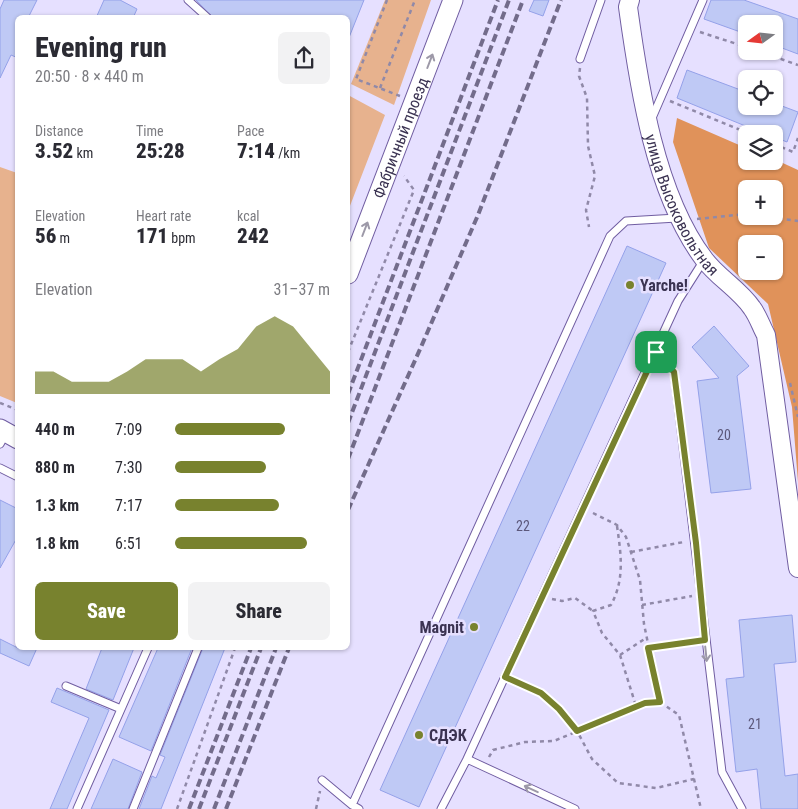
<!DOCTYPE html>
<meta charset="utf-8">
<style>
:root{--surface:#fff;--page:#f2f2f3;--text:#2b2b33;--muted:#7c7c81;--accent:#78822e}
body{margin:0;font-family:"Roboto Condensed",sans-serif;background:var(--page);color:var(--text);height:100vh;display:flex;flex-direction:column;font-size:19px;white-space:nowrap}
*{box-sizing:border-box;margin:0}
p{font-size:16px;color:var(--muted)}
.icon{flex:none;width:28px;height:28px;fill:none;stroke:currentColor;stroke-width:2;stroke-linecap:round;stroke-linejoin:round}
.map{position:relative;flex:1;overflow:hidden}
.side{position:absolute;left:15px;top:15px;width:335px;height:635px;display:flex;flex-direction:column;background:var(--surface);border-radius:8px;box-shadow:0 1px 4px #0004}
.side>*{flex:none}
.needle{width:32px;rotate:255deg}
.fabs{position:absolute;left:738px;top:15px;display:grid;gap:10px}
.fabs a{display:grid;place-items:center;width:45px;height:45px;border-radius:8px;background:var(--surface);box-shadow:0 1px 4px #0004;font-size:25px}
.pin{position:absolute;display:grid;place-items:center;width:42px;height:42px;color:#fff;margin:-21px;border-radius:10px;box-shadow:0 2px 8px #0006}
.round{display:grid;place-items:center;flex:none;width:52px;height:52px;border-radius:8px;background:var(--page)}
.summary{display:flex;align-items:center;justify-content:space-between;height:85px;padding:0 20px}
h1{font-size:28px;font-weight:800;line-height:38px}
.figures{display:grid;grid-template-columns:repeat(3,1fr);gap:8px;height:85px;padding:5px 20px}
.figures div{display:grid;align-content:center}
.figures b{font-size:21px;font-weight:800}
.figures small{font-size:14px;font-weight:400}
.figures p{font-size:14px}
.chart{height:140px;padding:10px 20px}
.chart p{display:flex;justify-content:space-between}
.chart svg{width:100%;height:90px;margin-top:5px;fill:var(--accent);opacity:.7}
.primary-button{display:flex;gap:10px;margin-top:auto;padding:10px 20px}
.primary-button a{flex:1;height:58px;border-radius:8px;background:var(--accent);color:#fff;font-size:20px;font-weight:800;line-height:58px;text-align:center}
.primary-button a+a{background:var(--page);color:var(--text)}
ul{padding:0 20px;list-style:none;font-size:16px}
li{display:grid;grid-template-columns:80px 60px 1fr;align-items:center;height:38px}
li i{height:12px;border-radius:6px;background:var(--accent)}
.map>svg:first-child{display:block}
.green{fill:#e7b28e}
.forest{fill:#e0925a;fill-rule:evenodd}
.building{fill:#bfc9f5;stroke:#94a1e9}
.lines{fill:none;stroke-linecap:round;stroke-linejoin:round}
.service-casing{stroke:#705da1;stroke-width:9}
.tertiary-casing{stroke:#705da1;stroke-width:20}
.secondary-casing{stroke:#705da1;stroke-width:21}
.path{stroke:#9089a8;stroke-width:2.5;stroke-dasharray:4 4;stroke-linecap:butt}
.service{stroke:#fff;stroke-width:7}
.tertiary{stroke:#fff;stroke-width:18}
.secondary{stroke:#fff;stroke-width:19}
.rail{stroke:#736c8b;stroke-width:4;stroke-dasharray:8 4;stroke-linecap:butt}
.oneway{stroke:#9d99a8}
.route-casing{stroke:#fff;stroke-width:10}
.route{stroke:#78822e;stroke-width:6}
.poi-dot{fill:#78822e;stroke:#e6e0ff;stroke-width:2}
.labels{text-anchor:middle;dominant-baseline:central;stroke-width:5;stroke-linejoin:round;paint-order:stroke}
.number-label{font-size:14px;fill:#5c587b}
.street-label{font-size:16px;fill:#3b3352;stroke:#e6e0ff}
.poi-label{font-size:16px;font-weight:bold;fill:#3b3352;stroke:#e6e0ff;text-anchor:start}
</style>
<div class="map">
<svg width="798" height="809" viewBox="0 0 798 809">
<rect width="100%" height="100%" fill="#e6e0ff"/>
<path class="green" d="M 385,0 L 431,0 L 394,105 L 351,84 Z
M 348,95 L 385,115 L 348,211 Z
M 0,167 L 17,173 L 17,403 L 0,396 Z"/>
<path class="forest" d="M 677,118 L 746,148 L 746,161 L 774,161 L 774,159 L 798,170 L 798,482 L 792,407 L 768,304 L 709,248 L 673,142 ZM 746,189 L 774,189 L 774,216 L 746,216 ZM 746,244 L 774,244 L 774,271 L 746,271 Z"/>
<path class="building" d="M 4,0 L 37,0 L 28,18 L 18,18 L 18,58 L 11,55 L 0,78 L 0,9 Z
M 104,0 L 120,0 L 137,9 L 133,18 L 96,18 Z
M 196,0 L 364,0 L 348,40 L 348,18 L 213,18 Z
M 534,0 L 549,0 L 543,16 L 529,11 Z
M 711,0 L 744,0 L 798,19 L 798,54 L 774,45 L 774,24 L 746,24 L 746,34 L 704,19 Z
M 687,70 L 746,92 L 746,106 L 774,106 L 774,103 L 798,112 L 787,142 L 774,137 L 774,134 L 765,134 L 677,98 Z
M 627,246 L 666,263 L 419,807 L 380,790 Z
M 714,326 L 749,366 L 737,376 L 751,489 L 711,493 L 697,381 L 719,378 L 692,347 Z
M 0,500 L 18,509 L 18,536 L 0,568 Z
M 792,615 L 796,662 L 774,664 L 785,776 L 798,774 L 798,809 L 761,809 L 757,769 L 736,772 L 726,679 L 744,677 L 739,620 Z
M 0,639 L 18,648 L 37,648 L 29,666 L 0,653 Z
M 102,648 L 134,648 L 113,700 L 86,689 Z
M 158,648 L 192,648 L 151,751 L 119,737 Z
M 203,648 L 225,648 L 161,809 L 139,809 L 152,776 L 156,778 L 165,757 L 160,755 Z
M 57,688 L 109,710 L 67,809 L 50,809 L 89,718 L 51,702 Z
M 113,759 L 142,772 L 128,809 L 91,809 Z"/>
<g class="lines">
<defs>
<path id="service" d="M 188,0 L 208,18
M 580,59 L 601,0
M 652,118 L 703,0
M 656,352 L 674,372 L 722,772 L 742,809
M 0,444 L 6,433
M 0,468 L 18,477
M 66,686 L 121,709
M 322,780 L 352,805
M 77,809 L 148,648
M 133,809 L 198,648
M 359,809 L 352,805 L 610,236 L 626,221 L 677,218
M 441,809 L 467,759
M 575,809 L 467,759 L 678,301 L 704,260"/>
<g id="tertiary">
<path id="s1" d="M 630,0 L 628,7 C 639,87 655,194 704,259 C 717,277 739,289 752,308 C 758,316 761,326 766,335 L 798,568"/>
</g>
<g id="secondary">
<path id="s2" d="M 348,274 L 453,0"/>
<path d="M 0,429 L 18,439"/>
</g>
</defs>
<use href="#service" class="service-casing"/>
<use href="#tertiary" class="tertiary-casing"/>
<use href="#secondary" class="secondary-casing"/>
<path class="path" d="M 387,0 L 356,79 L 400,96
M 700,32 L 746,47
M 758,51 L 798,65
M 580,68 L 579,76 L 587,98 L 588,146 L 595,176 L 586,210 L 589,227
M 380,88 L 415,0
M 670,101 L 750,134
M 774,144 L 793,152 L 798,138
M 763,216 L 798,221
M 697,219 L 746,214
M 348,352 L 414,190 L 404,176
M 790,383 L 798,417
M 0,403 L 18,410
M 593,513 L 617,525 L 626,537 L 640,580 L 644,624 L 660,702
M 617,526 C 621,554 625,579 611,605 L 593,611 L 602,633 L 620,655 L 636,706
M 631,552 L 684,542
M 552,599 L 562,601 L 575,598 L 593,611
M 642,605 L 692,596
M 648,647 L 697,641
M 620,655 L 646,638
M 513,681 L 541,693 L 559,709 L 577,731 L 592,759 L 618,783 L 656,788 L 694,779
M 489,757 L 493,750 L 525,742 L 554,741 L 645,703 L 660,702 L 679,715 L 701,809
M 177,809 L 235,648
M 316,809 L 320,791"/>
<use href="#service" class="service"/>
<use href="#tertiary" class="tertiary"/>
<use href="#secondary" class="secondary"/>
<path class="rail" d="M 348,394 L 498,0
M 348,423 L 509,0
M 348,459 L 523,0
M 348,510 L 421,347 L 478,215 L 561,0
M 189,809 L 251,648
M 199,809 L 261,648
M 214,809 L 276,648
M 226,809 L 289,648"/>
</g>
<defs><path id="oneway-shaft" d="M-6 0H5M1.5-3L5.5 0L1.5 3" fill="none" stroke-width="1.6" stroke-linecap="round" stroke-linejoin="round" transform="scale(1.25)"/></defs>
<g class="oneway">
<use href="#oneway-shaft" transform="translate(430 61) rotate(-69)"/>
<use href="#oneway-shaft" transform="translate(365 229) rotate(-69)"/>
<use href="#oneway-shaft" transform="translate(706 654) rotate(84)"/>
<use href="#oneway-shaft" transform="translate(531 789) rotate(-155)"/>
</g>
<g class="lines">
<defs>
<path id="route" d="M 656,352 L 674,372 L 696,543 L 705,640 L 648,648 L 660,702 L 645,703 L 577,731 L 559,709 L 541,693 L 505,677 Z"/>
</defs>
<use href="#route" class="route-casing"/>
<use href="#route" class="route"/>
</g>
<g class="poi-dot">
<circle cx="630" cy="285" r="5"/>
<circle cx="474" cy="627" r="5"/>
<circle cx="419" cy="735" r="5"/>
</g>
<g class="labels">
<g class="number-label">
<text x="724" y="435">20</text>
<text x="523" y="526">22</text>
<text x="755" y="724">21</text>
</g>
<g class="street-label">
<text stroke="none"><textPath href="#s2" startOffset="146">Фабричный проезд</textPath></text>
<text stroke="none"><textPath href="#s1" startOffset="214">улица Высоковольтная</textPath></text>
</g>
<g class="poi-label">
<text x="640" y="285">Yarche!</text>
<text x="464" y="627" text-anchor="end">Magnit</text>
<text x="429" y="735">СДЭК</text>
</g>
</g>
</svg>
<div class="fabs">
<a><svg class="needle" viewBox="-14 -14 28 28"><path d="M0-13l5 13h-10z" fill="#e53935"/><path d="M0 13l5-13h-10z" fill="#7c7c81"/></svg></a>
<a><svg class="icon" aria-label="locate" viewBox="0 0 24 24"><circle cx="12" cy="12" r="6"/><path d="M12 2v4M12 18v4M2 12h4M18 12h4"/></svg></a>
<a><svg class="icon" aria-label="layers" viewBox="0 0 24 24"><path d="M12 4l9 5-9 5-9-5zM3 14l9 5 9-5"/></svg></a>
<a>+</a>
<a>−</a>
</div>
<div class="pin" style="left:656px;top:352px;background:#1e9e55"><svg class="icon" aria-label="arrive" viewBox="0 0 24 24"><path d="M6 21V4h12l-3 4 3 4H6"/></svg></div>
<section class="side">
<div class="summary"><div><h1>Evening run</h1><p>20:50 · 8 × 440 m</p></div><a class="round"><svg class="icon" aria-label="share" viewBox="0 0 24 24"><path d="M12 15V3M7 8l5-5 5 5M5 13v7h14v-7"/></svg></a></div>
<div class="figures">
<div><p>Distance</p><b>3.52<small> km</small></b></div>
<div><p>Time</p><b>25:28</b></div>
<div><p>Pace</p><b>7:14<small> /km</small></b></div>
</div>
<div class="figures">
<div><p>Elevation</p><b>56<small> m</small></b></div>
<div><p>Heart rate</p><b>171<small> bpm</small></b></div>
<div><p>kcal</p><b>242</b></div>
</div>
<div class="chart"><p><span>Elevation</span>31–37 m</p>
<svg viewBox="0 0 160 44" preserveAspectRatio="none"><path d="M0 44V33L10 33L20 38L30 38L40 38L50 33L60 27L70 27L80 27L90 33L100 27L110 22L120 11L130 6L140 11L150 22L160 33V44z"/></svg>
</div>
<ul>
<li><b>440 m</b>7:09<i style="width:71%"></i></li>
<li><b>880 m</b>7:30<i style="width:59%"></i></li>
<li><b>1.3 km</b>7:17<i style="width:67%"></i></li>
<li><b>1.8 km</b>6:51<i style="width:85%"></i></li>
</ul>
<div class="primary-button"><a>Save</a><a>Share</a></div>
</section>
</div>
